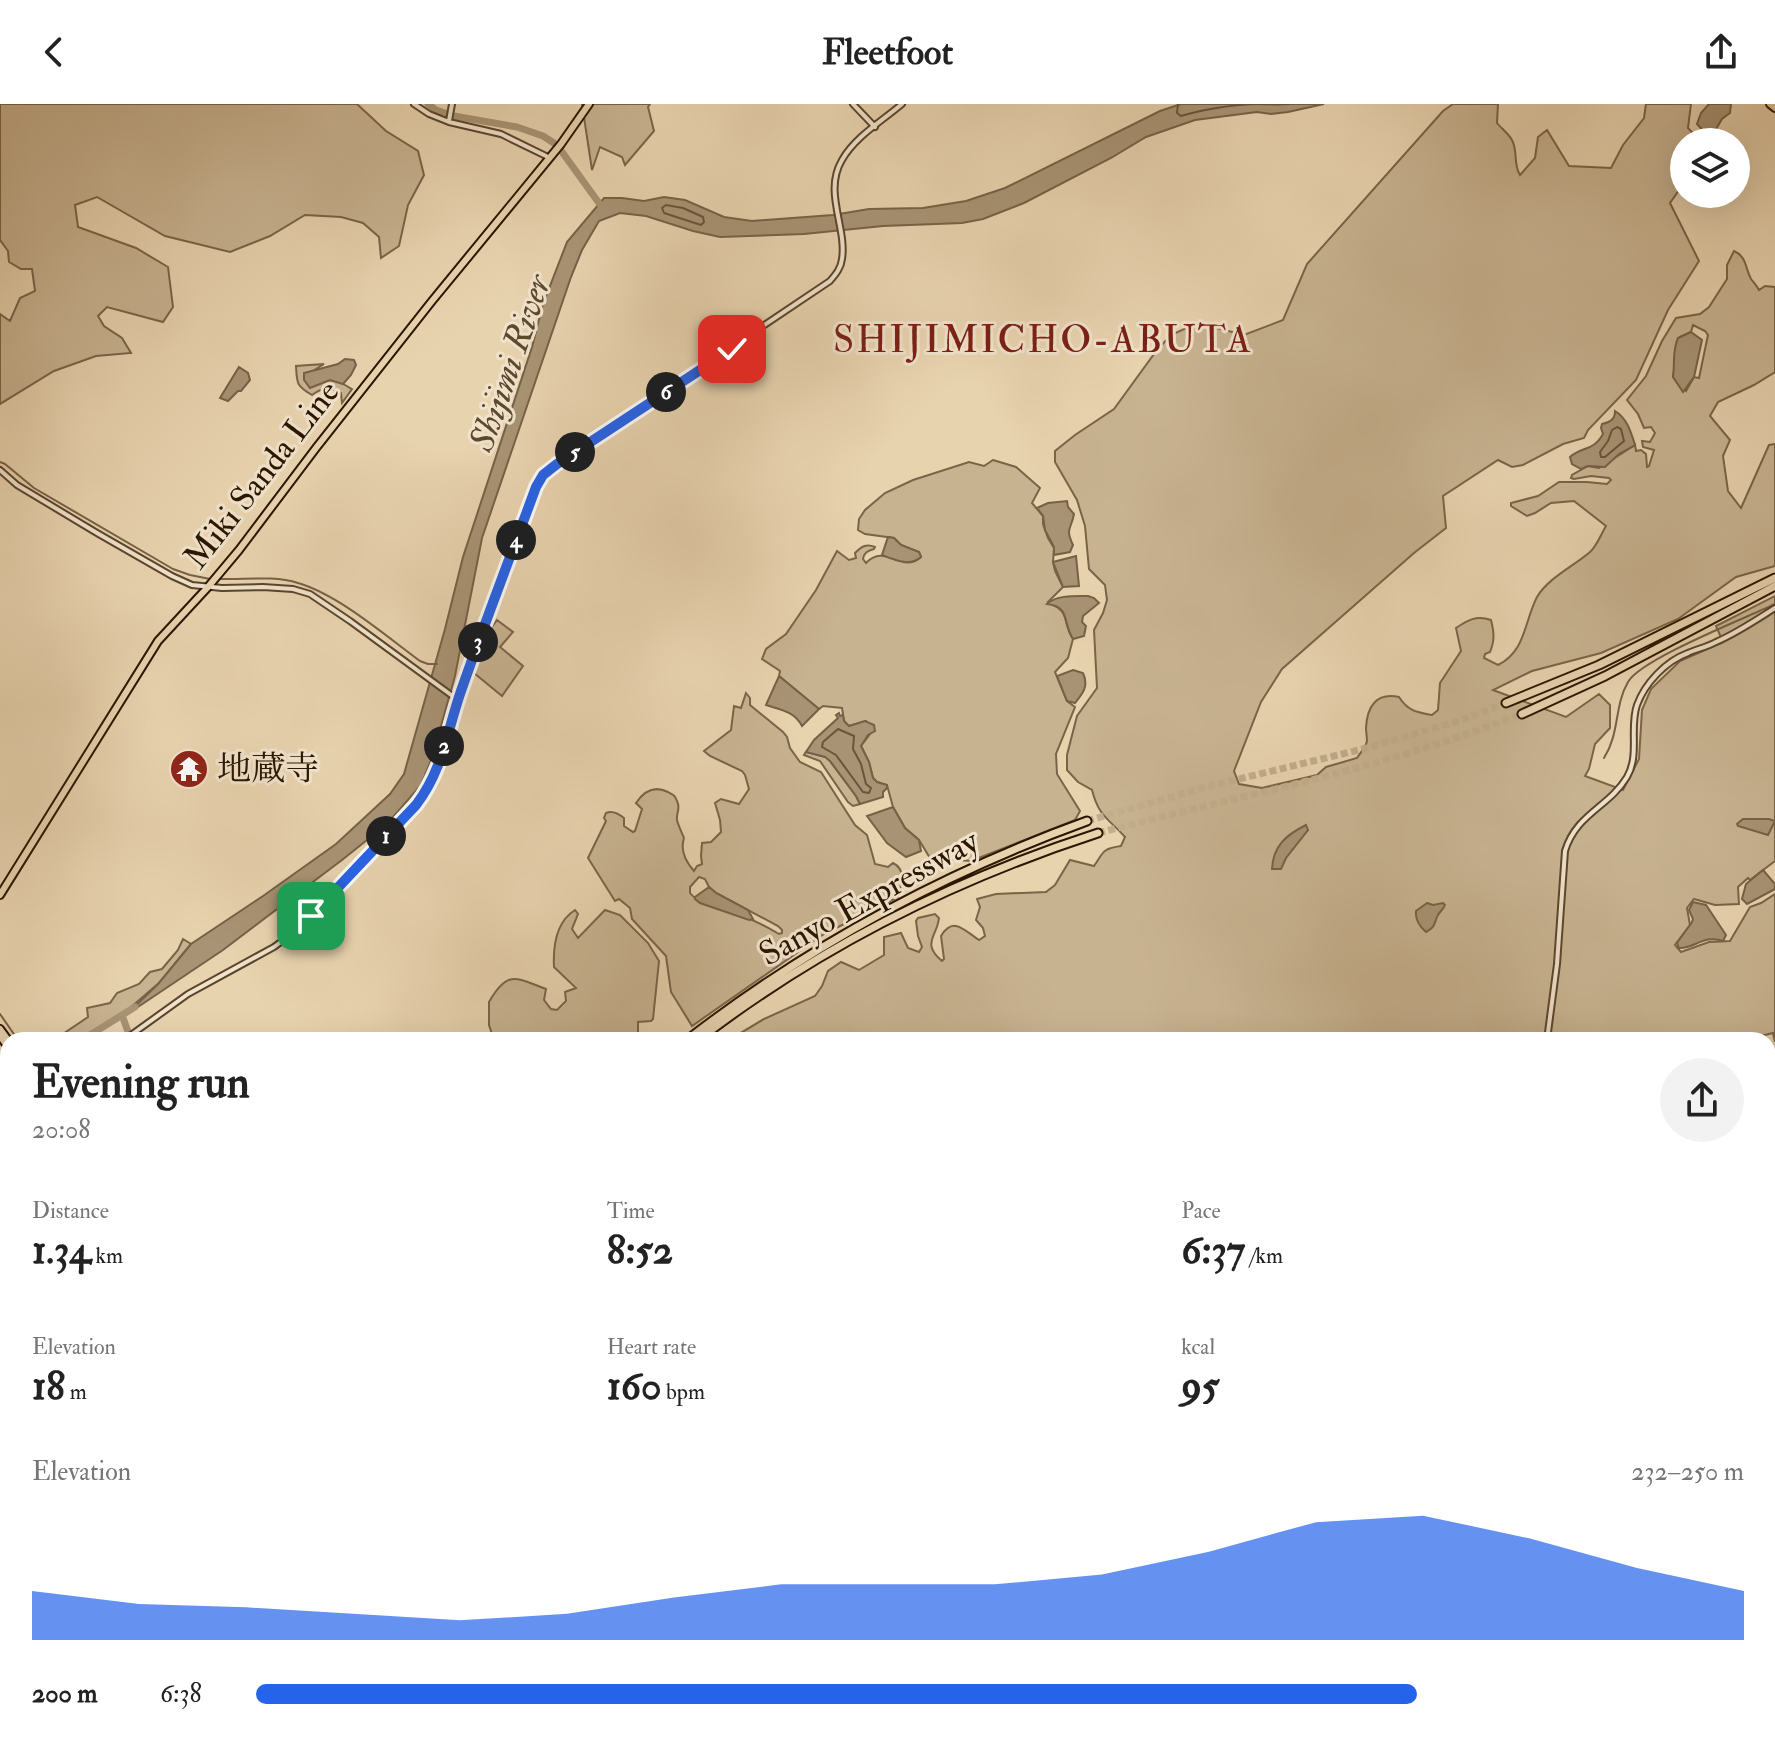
<!DOCTYPE html>
<meta charset="utf-8">
<style>
:root{--surface:#fff;--page:#f2f2f2;--text:#222;--muted:#767676;--accent:#2563eb}
body{margin:0;font-family:"IM FELL Double Pica","Noto Serif JP",serif;background:var(--page);color:var(--text);height:100vh;display:flex;flex-direction:column;font-size:30px;white-space:nowrap}
*{box-sizing:border-box;margin:0}
p{font-size:26px;color:var(--muted)}
.icon{flex:none;width:44px;height:44px;fill:none;stroke:currentColor;stroke-width:2;stroke-linecap:round;stroke-linejoin:round}
.map{position:relative;flex:1;overflow:hidden}
.sheet{position:absolute;left:0px;top:928px;width:1776px;height:710px;display:flex;flex-direction:column;background:var(--surface);border-radius:24px 24px 0 0;box-shadow:0 8px 32px #0002}
.sheet>*{flex:none}
.tools{position:absolute;left:1670px;top:24px;display:grid;gap:16px}
.tools a{display:grid;place-items:center;width:80px;height:80px;border-radius:50%;background:var(--surface);box-shadow:0 8px 32px #0002;font-size:40px}
.pin{position:absolute;display:grid;place-items:center;width:68px;height:68px;color:#fff;margin:-34px;border-radius:16px;box-shadow:0 4px 12px #0006}
.km{position:absolute;width:40px;height:40px;margin:-20px;border-radius:50%;background:#222;color:#fff;font-size:22px;line-height:40px;text-align:center}
.round{display:grid;place-items:center;flex:none;width:84px;height:84px;border-radius:42px;background:var(--page)}
.summary{display:flex;align-items:center;justify-content:space-between;height:136px;padding:0 32px}
h1{font-size:44px;font-weight:800;line-height:60px}
.metrics{display:grid;grid-template-columns:repeat(3,1fr);gap:12px;height:136px;padding:8px 32px}
.metrics div{display:grid;align-content:center}
.metrics b{font-size:40px;font-weight:800}
.metrics small{font-size:22px;font-weight:400}
.metrics p{font-size:22px}
.chart{height:224px;padding:16px 32px}
.chart p{display:flex;justify-content:space-between}
.chart svg{width:100%;height:144px;margin-top:8px;fill:var(--accent);opacity:.7}
ul{padding:0 32px;list-style:none;font-size:26px}
li{display:grid;grid-template-columns:128px 96px 1fr;align-items:center;height:60px}
li i{height:20px;border-radius:10px;background:var(--accent)}
header{display:flex;justify-content:space-between;align-items:center;height:104px;padding:0 32px;background:var(--surface);font-size:36px;font-weight:800}
.map>svg:first-child{display:block}
.green{fill:#c8b391;stroke:#7a6448;stroke-width:2;fill-rule:evenodd}
.water{fill:#a89374;stroke:#766146;stroke-width:2}
.lines{fill:none;stroke-linecap:round;stroke-linejoin:round}
.shore{stroke:#6a543a;stroke-width:2}
.stream{stroke:#766146;stroke-width:2}
.river{stroke:#a89374;stroke-width:7}
.highway-tunnel{stroke:#c2ad8c;stroke-width:7;stroke-dasharray:7 3.5;stroke-linecap:butt}
.minor-casing{stroke:#5a452c;stroke-width:8}
.major-casing{stroke:#2b1600;stroke-width:10}
.highway-casing{stroke:#2b1600;stroke-width:11}
.minor{stroke:#f0e2cb;stroke-width:4}
.major{stroke:#e8d3af;stroke-width:6}
.highway{stroke:#e8d3af;stroke-width:7}
.route-casing{stroke:#fff;stroke-width:16}
.route{stroke:#2563eb;stroke-width:10}
.labels{text-anchor:middle;dominant-baseline:central;stroke-width:6;stroke-linejoin:round;paint-order:stroke}
.street-label{font-size:34px;fill:#2b1600;stroke:#f0e2cb}
.poi-label{font-size:34px;fill:#2b1600;stroke:#f0e2cb;text-anchor:start}
.water-label{font-size:36px;font-style:italic;fill:#5d482e;stroke:#f0e2cb}
.quarter-label{font-size:38px;letter-spacing:2px;fill:#7a1f14;stroke:#f0e2cb}
</style>
<header><svg class="icon" aria-label="back" viewBox="0 0 24 24"><path d="M15 5l-7 7 7 7"/></svg>Fleetfoot<svg class="icon" aria-label="share" viewBox="0 0 24 24"><path d="M12 15V3M7 8l5-5 5 5M5 13v7h14v-7"/></svg></header>
<div class="map">
<svg width="1775" height="1637" viewBox="0 0 1775 1637">
<rect width="100%" height="100%" fill="#e8d3af"/>
<filter id="stains"><feTurbulence type="fractalNoise" baseFrequency=".0025" numOctaves="4"/><feColorMatrix values="0 0 0 0 .2 0 0 0 0 .09 0 0 0 0 .02 0 0 0 .5 -.17"/></filter>
<radialGradient id="worn" r=".72"><stop offset=".6" stop-color="#630" stop-opacity="0"/><stop offset="1" stop-color="#630" stop-opacity=".3"/></radialGradient>
<path class="green" d="M 0,0 L 357,0 L 386,27 L 418,47 L 424,71 L 408,101 L 399,142 L 381,154 L 379,133 L 363,119 L 341,113 L 305,111 L 270,132 L 230,148 L 165,132 L 97,93 L 75,101 L 78,123 L 136,144 L 168,163 L 173,203 L 163,218 L 107,203 L 98,212 L 104,222 L 122,234 L 131,249 L 96,252 L 54,267 L 0,300 L 0,210 L 10,217 L 20,194 L 35,187 L 32,165 L 21,165 L 9,158 L 8,147 L 0,136 Z
M 582,0 L 650,0 L 648,3 L 654,27 L 625,61 L 622,53 L 600,43 L 592,66 Z
M 1453,0 L 1498,0 L 1497,19 C 1501,24 1509,30 1512,36 C 1518,47 1513,60 1520,71 L 1535,54 L 1538,33 L 1547,26 L 1569,62 L 1611,64 L 1623,41 L 1644,14 L 1646,0 L 1691,0 L 1688,24 L 1701,38 L 1684,38 L 1684,79 L 1670,99 L 1699,157 L 1668,206 L 1636,276 L 1588,326 L 1584,334 L 1563,340 L 1523,361 L 1512,363 L 1498,356 L 1443,392 L 1446,424 L 1414,449 L 1282,565 L 1261,598 L 1234,667 L 1239,680 L 1262,684 L 1317,671 L 1326,663 L 1357,654 C 1360,649 1366,643 1367,637 C 1367,633 1366,628 1366,624 C 1367,603 1376,588 1399,593 C 1408,607 1416,608 1432,611 L 1438,606 L 1440,579 L 1461,547 L 1456,524 C 1468,516 1476,511 1491,516 C 1494,528 1495,536 1490,548 L 1485,550 L 1484,554 L 1498,561 C 1526,547 1524,518 1537,493 C 1548,474 1574,462 1590,448 C 1597,442 1601,430 1606,422 L 1574,397 L 1551,399 L 1535,409 L 1527,412 L 1511,402 L 1511,399 L 1538,392 L 1559,378 L 1587,378 L 1607,380 L 1611,376 L 1609,374 L 1591,372 L 1574,375 L 1571,374 L 1572,371 L 1588,362 L 1599,364 L 1635,341 L 1636,347 L 1641,346 L 1646,350 L 1647,363 L 1649,362 L 1654,346 L 1643,343 L 1642,337 L 1650,338 L 1655,329 L 1651,323 L 1644,324 L 1638,310 L 1627,296 L 1646,272 L 1662,237 L 1676,214 L 1700,210 L 1709,203 L 1727,175 L 1727,161 L 1734,147 C 1747,153 1745,164 1751,175 C 1754,179 1757,182 1759,186 L 1765,182 L 1775,183 L 1775,268 L 1754,281 L 1718,298 L 1710,312 L 1730,336 L 1723,352 L 1728,387 L 1741,404 L 1769,341 L 1775,340 L 1775,462 L 1736,473 L 1678,515 L 1601,549 L 1532,567 L 1493,586 L 1566,613 L 1599,590 L 1610,601 L 1610,624 L 1595,640 L 1589,665 L 1585,672 L 1623,686 L 1639,655 L 1642,606 L 1651,585 L 1680,557 L 1723,538 L 1716,522 L 1775,492 L 1775,757 L 1750,776 L 1748,774 L 1738,783 L 1739,800 L 1715,801 L 1694,795 L 1687,804 L 1690,821 L 1675,841 L 1681,848 L 1709,838 L 1730,837 L 1750,803 L 1761,799 L 1775,790 L 1775,938 L 1773,929 L 1761,932 L 1757,936 L 729,936 L 764,915 L 815,892 L 822,882 L 828,867 L 841,858 L 859,866 L 884,851 L 884,833 L 901,829 L 908,844 L 919,848 L 922,843 L 918,832 L 916,817 L 918,814 L 935,810 L 939,814 C 937,833 921,839 942,857 L 944,855 L 941,832 C 953,812 964,826 979,836 L 985,832 L 983,824 L 976,816 L 980,803 L 977,795 L 996,790 L 1046,788 L 1055,781 L 1070,756 L 1094,762 C 1104,748 1101,745 1121,742 L 1125,733 C 1108,714 1099,713 1092,686 L 1078,678 L 1067,666 L 1067,651 L 1077,612 L 1097,584 L 1094,526 L 1103,509 L 1107,496 L 1105,481 L 1089,465 L 1085,422 L 1077,396 L 1055,358 L 1055,347 L 1075,331 L 1114,305 L 1157,246 L 1171,231 L 1197,219 L 1244,231 L 1283,216 L 1307,160 L 1443,7 ZM 1693,221 L 1705,227 L 1708,231 L 1699,274 L 1694,273 L 1686,287 L 1673,273 L 1680,233 L 1691,228 Z
M 324,260 L 313,267 L 324,277 C 335,274 343,280 352,285 L 342,299 L 341,289 C 328,283 323,283 312,291 C 296,282 297,279 296,262 Z
M 993,356 L 1016,363 L 1040,384 L 1032,399 L 1043,412 L 1043,420 L 1048,434 L 1054,444 L 1053,458 L 1055,467 L 1063,483 L 1048,498 C 1072,509 1061,516 1073,535 L 1068,554 L 1055,568 L 1067,597 L 1075,603 L 1056,650 L 1057,670 L 1080,707 L 1075,716 L 971,757 L 930,754 L 919,736 L 905,724 L 893,703 L 887,681 L 877,678 L 873,674 L 869,658 L 861,642 L 870,630 L 866,617 L 849,622 L 844,617 L 842,604 L 823,602 L 819,605 L 779,572 L 780,567 L 762,555 L 766,545 L 786,530 L 816,486 L 837,447 L 849,456 L 856,454 L 855,449 C 861,443 866,439 875,443 L 874,445 C 867,447 864,449 863,455 L 866,459 C 886,438 901,471 921,453 L 919,448 L 901,441 L 894,434 L 865,430 L 858,426 L 859,415 L 865,406 L 885,389 L 913,376 L 969,358 L 984,362 Z
M 497,516 L 513,528 L 500,543 L 523,562 L 502,592 L 474,569 L 474,565 L 490,532 L 489,527 Z
M 746,589 L 750,594 L 750,601 L 783,628 L 787,633 L 790,644 L 800,658 L 821,668 L 855,721 L 867,731 L 875,760 L 888,763 L 893,759 C 907,766 901,781 898,793 L 824,830 L 692,922 L 671,888 L 666,852 L 632,815 L 630,804 L 619,795 L 615,797 L 588,754 L 606,717 L 604,714 L 606,709 C 613,706 619,710 624,714 L 624,722 L 633,728 L 635,727 L 642,705 L 636,699 C 644,687 654,681 668,688 C 673,691 675,691 677,697 C 681,705 676,708 677,716 C 678,721 682,729 684,734 C 680,746 686,758 694,767 L 697,762 L 702,760 L 701,752 L 702,739 L 711,738 L 721,728 L 720,716 L 715,699 L 721,695 L 739,700 L 749,685 L 745,671 L 742,667 L 710,652 L 704,647 L 731,626 L 734,602 L 741,604 ZM 699,773 L 705,775 L 709,783 L 716,789 L 778,822 L 782,826 L 782,829 L 779,830 C 764,821 742,811 725,806 C 712,803 698,799 690,789 L 690,783 Z
M 806,648 L 826,653 L 830,657 L 856,692 L 860,700 L 853,702 L 848,698 L 820,657 L 804,651 Z
M 575,806 L 578,810 L 572,825 L 578,834 L 605,806 L 620,811 L 648,839 L 659,857 L 653,915 L 651,917 L 638,918 L 638,932 L 644,936 L 494,936 L 489,921 L 489,898 C 508,865 516,874 546,885 L 544,896 L 551,905 L 557,906 L 566,897 L 565,888 L 576,884 L 554,863 C 553,843 556,818 575,806 Z
M 183,835 L 191,840 L 159,879 L 131,903 L 98,924 L 102,936 L 54,936 L 88,913 L 87,904 L 110,899 L 117,889 L 139,880 L 150,868 L 162,865 L 178,846 Z
M 1775,967 L 1775,1061 L 1768,1059 L 1768,970 Z
M 1768,1097 L 1775,1100 L 1775,1450 L 1769,1450 Z
M 8,1334 L 8,1475 L 0,1480 L 0,1338 Z
M 0,1589 L 8,1591 L 8,1630 L 261,1630 L 256,1637 L 0,1637 L 0,1601 L 3,1596 Z
M 429,1630 L 544,1630 L 555,1637 L 428,1637 Z
M 748,1630 L 1301,1630 L 1297,1637 L 752,1637 Z
M 1309,1630 L 1701,1630 L 1699,1637 L 1303,1637 Z"/>
<path class="water" d="M 1181,0 L 1324,0 L 1288,8 L 1271,10 L 1257,8 L 1195,16 L 1146,33 L 1111,54 L 1024,99 L 983,115 L 962,119 L 883,122 L 804,130 L 720,133 L 693,127 L 646,112 L 620,109 L 599,117 L 582,146 L 571,173 L 482,434 L 455,572 L 432,654 L 421,681 L 387,720 L 342,756 L 223,846 L 126,911 L 159,879 L 191,840 L 263,792 L 336,740 L 390,690 L 404,670 L 445,525 L 463,453 L 532,243 L 543,200 L 567,138 L 604,94 L 622,94 L 644,97 L 664,93 L 685,96 L 724,113 L 752,117 L 833,111 L 869,105 L 923,104 L 966,97 L 1005,84 L 1160,7 Z
M 1709,0 L 1731,0 L 1730,9 L 1722,15 L 1715,27 L 1718,30 L 1722,30 L 1725,34 L 1721,38 L 1715,38 L 1715,35 L 1706,30 L 1697,20 L 1701,9 Z
M 1691,228 L 1702,236 L 1694,273 L 1683,288 L 1673,273 C 1675,260 1672,247 1678,234 Z
M 345,255 L 354,256 L 356,261 L 351,271 L 343,280 L 330,276 L 310,284 L 304,276 L 304,269 L 338,260 Z
M 239,263 L 248,269 L 250,276 L 241,287 L 238,287 L 228,297 L 220,294 Z
M 1615,307 C 1627,314 1631,328 1635,341 L 1619,350 L 1605,363 L 1588,362 L 1581,365 L 1572,360 L 1570,353 C 1582,342 1593,348 1603,330 L 1601,324 L 1602,320 C 1610,318 1615,316 1615,307 Z
M 1067,397 L 1068,403 L 1074,410 C 1071,426 1065,424 1073,441 L 1070,448 L 1054,451 L 1054,443 L 1045,426 L 1043,412 L 1037,404 L 1048,399 Z
M 888,433 L 894,434 L 901,441 L 919,448 L 921,453 C 910,463 895,456 882,451 Z
M 1076,452 L 1079,482 L 1063,483 L 1053,458 Z
M 1088,492 L 1094,494 L 1099,499 L 1083,512 L 1082,518 L 1086,522 L 1084,532 L 1073,535 C 1062,518 1071,503 1047,500 C 1056,491 1075,492 1088,492 Z
M 1073,566 L 1083,569 C 1089,582 1083,589 1075,599 L 1067,597 L 1057,572 Z
M 779,572 L 819,605 L 802,622 C 794,607 781,606 766,601 Z
M 839,609 L 840,612 L 843,611 L 844,617 L 849,622 L 865,617 L 874,621 L 875,627 L 868,631 L 861,642 L 869,658 L 873,674 L 877,678 L 887,681 L 887,684 L 883,688 L 883,693 L 860,700 L 856,692 L 830,657 L 825,653 L 806,648 L 814,636 L 838,614 L 836,611 Z
M 893,703 L 905,724 L 919,736 L 921,747 L 906,753 L 887,739 L 867,712 Z
M 1743,715 L 1769,715 L 1775,717 L 1768,731 L 1738,722 L 1737,720 Z
M 1306,721 L 1308,726 L 1286,754 L 1281,765 L 1272,765 C 1273,742 1286,731 1306,721 Z
M 1763,766 L 1775,780 L 1775,785 L 1747,800 L 1742,795 L 1746,780 Z
M 709,783 L 716,789 L 748,806 L 753,815 L 749,816 L 700,799 L 695,795 L 695,793 Z
M 1693,798 L 1706,801 L 1726,831 L 1723,837 C 1704,830 1694,845 1679,844 L 1677,839 L 1692,818 L 1693,815 L 1689,806 Z
M 1427,799 L 1433,801 L 1443,799 L 1445,801 C 1443,806 1439,808 1437,813 C 1434,821 1434,824 1426,828 C 1419,822 1415,816 1416,807 Z"/>
<g class="lines">
<path class="shore" d="M 1178,0 L 1177,9 L 1181,12 C 1201,6 1235,0 1257,0 C 1268,0 1278,1 1289,0
M 666,101 L 683,104 L 703,113 L 704,118 L 701,121 L 664,109 L 662,104 Z
M 1617,323 L 1621,325 L 1624,337 L 1605,353 L 1601,353 L 1600,348 L 1608,337 L 1612,326 Z
M 838,625 L 854,632 L 853,645 L 861,660 L 866,680 L 871,684 L 869,689 L 863,688 L 836,651 L 822,643 L 823,638 Z"/>
<path class="stream" d="M 0,358 L 5,360 L 34,384 L 173,465 L 190,471 L 210,475
M 217,475 C 243,476 273,471 298,479 C 339,491 386,532 420,557 L 428,560 L 437,560
M 1604,654 C 1620,629 1614,602 1628,578 C 1641,555 1746,514 1775,500
M 0,910 L 18,936
M 1768,1464 L 1775,1467"/>
<path class="river" d="M 428,0 L 436,6 L 454,12 L 517,23 L 543,32 L 557,41 L 604,106
M 122,911 L 131,936
M 82,936 L 135,903
M 0,991 L 8,986
M 279,1637 L 281,1630"/>
<path class="highway-tunnel" d="M 1087,717 L 1210,682 L 1367,644 L 1462,616 L 1506,599
M 1098,729 C 1240,692 1385,664 1522,610"/>
<defs>
<path id="minor" d="M 414,0 L 429,10 L 449,18 L 501,30 L 548,53
M 853,0 L 875,23
M 449,17 L 452,0
M 0,366 L 17,381 L 97,429 L 172,472 L 192,481 L 222,484 L 263,483 L 293,485 L 310,490 L 350,517 L 458,596
M 124,936 L 188,890 L 274,843 L 293,829 L 416,701 C 443,666 447,627 461,587 C 485,518 511,451 536,383 L 543,371 L 557,360 L 830,177 C 836,170 841,164 842,155 C 847,123 823,88 842,56 C 855,33 882,17 902,0
M 1547,936 L 1557,860 L 1565,747 C 1576,710 1609,703 1627,673 C 1640,651 1629,624 1637,601 C 1645,579 1666,557 1688,549 C 1697,545 1707,543 1716,538 C 1737,529 1756,516 1775,504
M 392,1630 L 395,1637
M 963,1630 L 965,1637"/>
<path id="major" d="M 1770,0 L 1775,4
M 0,791 L 158,537 L 208,483 L 239,446 L 316,344 L 432,197 L 561,40 L 589,0
M 0,925 L 8,936
M 0,932 L 8,943
M 0,1021 L 8,1016
M 552,1630 L 561,1637"/>
<path id="highway" d="M 1506,599 L 1599,561 L 1775,474
M 1522,610 L 1605,572 L 1775,482
M 687,936 C 810,841 941,770 1087,717
M 698,936 C 819,843 953,776 1098,729
M 0,1320 L 8,1317
M 0,1502 L 8,1496
M 0,1513 L 8,1506
M 0,1522 L 8,1515
M 0,1533 L 8,1531
M 0,1575 L 8,1578"/>
</defs>
<use href="#minor" class="minor-casing"/>
<use href="#major" class="major-casing"/>
<use href="#highway" class="highway-casing"/>
<use href="#minor" class="minor"/>
<use href="#major" class="major"/>
<use href="#highway" class="highway"/>
</g>
<g class="lines">
<defs>
<path id="route" d="M 311,812 L 416,701 C 443,666 447,627 461,587 C 485,518 511,451 536,383 L 543,371 L 557,360 L 732,245"/>
</defs>
<use href="#route" class="route-casing"/>
<use href="#route" class="route"/>
</g>
<defs>
<symbol id="temple-disc" viewBox="-11 -11 22 22"><circle r="9.5" fill="#8f2418" stroke="#f0e2cb"/><path d="M0-6L5-2H3V0L6.5 2.5H4V6H1.5V3h-3V6H-4V2.5H-6.5L-3 0V-2H-5Z" fill="#fff"/></symbol>
</defs>
<g fill-rule="evenodd">
<use href="#temple-disc" x="167" y="643" width="44" height="44"/>
</g>
<g class="labels">
<g class="street-label">
<text transform="translate(262 371) rotate(-52)">Miki Sanda Line</text>
<text transform="translate(869 794) rotate(-29)">Sanyo Expressway</text>
</g>
<g class="poi-label">
<text x="217" y="665">地蔵寺</text>
</g>
<g class="water-label">
<text transform="translate(510 259) rotate(-71)">Shijimi River</text>
</g>
<g class="quarter-label">
<text x="1043" y="236">SHIJIMICHO-ABUTA</text>
</g>
</g>
<rect width="100%" height="100%" filter="url(#stains)"/>
<rect width="100%" height="100%" fill="url(#worn)"/>
</svg>
<div class="tools">
<a><svg class="icon" aria-label="layers" viewBox="0 0 24 24"><path d="M12 4l9 5-9 5-9-5zM3 14l9 5 9-5"/></svg></a>
</div>
<div class="pin" style="left:311px;top:812px;background:#1e9e55"><svg class="icon" aria-label="arrive" viewBox="0 0 24 24"><path d="M6 21V4h12l-3 4 3 4H6"/></svg></div>
<div class="pin" style="left:732px;top:245px;background:#d93025"><svg class="icon" aria-label="check" viewBox="0 0 24 24"><path d="M5 12l5 5 9-10"/></svg></div>
<b class="km" style="left:386px;top:732px">1</b>
<b class="km" style="left:444px;top:642px">2</b>
<b class="km" style="left:478px;top:538px">3</b>
<b class="km" style="left:516px;top:436px">4</b>
<b class="km" style="left:575px;top:348px">5</b>
<b class="km" style="left:666px;top:288px">6</b>
<section class="sheet">
<div class="summary"><div><h1>Evening run</h1><p>20:08</p></div><a class="round"><svg class="icon" aria-label="share" viewBox="0 0 24 24"><path d="M12 15V3M7 8l5-5 5 5M5 13v7h14v-7"/></svg></a></div>
<div class="metrics">
<div><p>Distance</p><b>1.34<small> km</small></b></div>
<div><p>Time</p><b>8:52</b></div>
<div><p>Pace</p><b>6:37<small> /km</small></b></div>
</div>
<div class="metrics">
<div><p>Elevation</p><b>18<small> m</small></b></div>
<div><p>Heart rate</p><b>160<small> bpm</small></b></div>
<div><p>kcal</p><b>95</b></div>
</div>
<div class="chart"><p><span>Elevation</span>232–250 m</p>
<svg viewBox="0 0 160 44" preserveAspectRatio="none"><path d="M0 44V29L10 33L20 34L30 36L40 38L50 36L60 31L70 27L80 27L90 27L100 24L110 17L120 8L130 6L140 13L150 22L160 29V44z"/></svg>
</div>
<ul>
<li><b>200 m</b>6:38<i style="width:78%"></i></li>
</ul>
</section>
</div>
